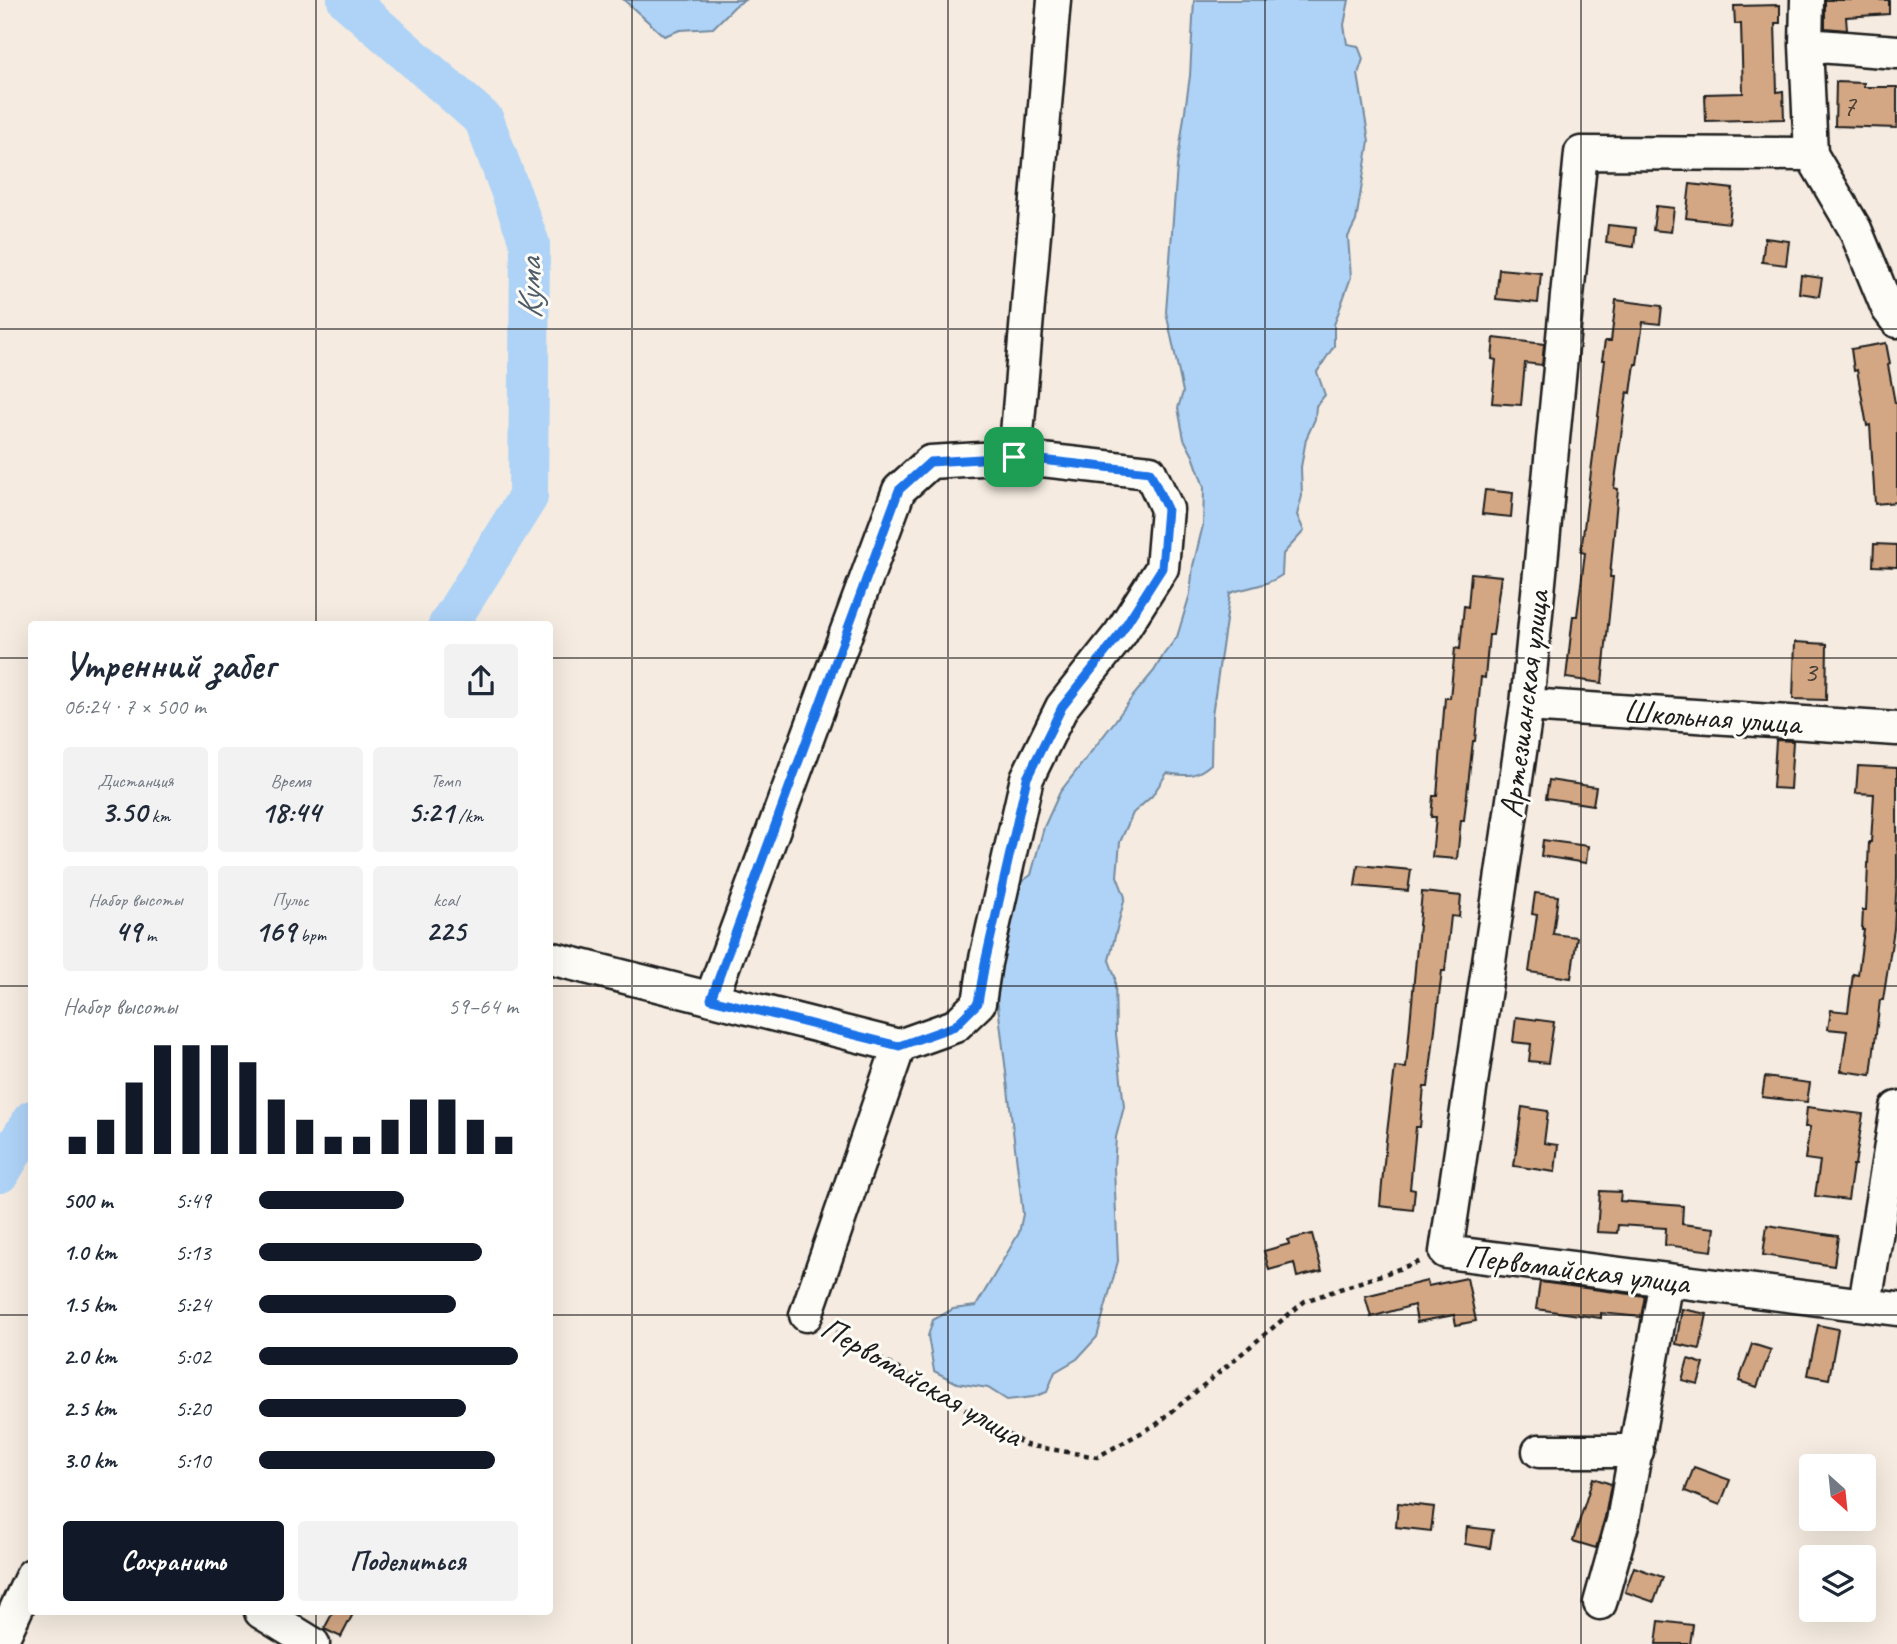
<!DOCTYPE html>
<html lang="ru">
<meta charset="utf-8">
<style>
:root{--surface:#fff;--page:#f2f2f3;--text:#1f2937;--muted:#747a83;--accent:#111827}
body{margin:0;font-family:Caveat,sans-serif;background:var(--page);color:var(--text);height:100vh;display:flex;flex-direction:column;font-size:26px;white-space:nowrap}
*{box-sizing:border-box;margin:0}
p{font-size:23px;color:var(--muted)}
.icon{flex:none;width:38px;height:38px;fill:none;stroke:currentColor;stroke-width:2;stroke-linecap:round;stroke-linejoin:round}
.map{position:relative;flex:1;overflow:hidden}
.sheet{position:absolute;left:28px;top:621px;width:525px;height:994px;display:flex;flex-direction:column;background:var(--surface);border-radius:7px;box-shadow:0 7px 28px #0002}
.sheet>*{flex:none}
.needle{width:46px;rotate:153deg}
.tools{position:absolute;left:1799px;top:1454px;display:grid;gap:14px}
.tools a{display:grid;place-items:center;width:77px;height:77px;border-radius:7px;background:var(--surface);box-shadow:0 7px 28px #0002;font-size:35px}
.pin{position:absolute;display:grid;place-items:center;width:60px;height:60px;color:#fff;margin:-30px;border-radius:14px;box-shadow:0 4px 10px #0006}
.round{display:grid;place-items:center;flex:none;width:74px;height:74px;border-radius:7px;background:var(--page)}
.overview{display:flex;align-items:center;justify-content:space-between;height:119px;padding:0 35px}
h1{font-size:38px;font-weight:700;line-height:52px}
.metrics{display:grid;grid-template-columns:repeat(3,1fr);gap:10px;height:119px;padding:7px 35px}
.metrics div{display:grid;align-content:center;border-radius:7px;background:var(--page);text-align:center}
.metrics b{font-size:30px;font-weight:700}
.metrics small{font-size:19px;font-weight:400}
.metrics p{font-size:19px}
.chart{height:196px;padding:14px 35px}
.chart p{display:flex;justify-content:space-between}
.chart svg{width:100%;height:126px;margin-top:7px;stroke:var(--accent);stroke-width:6}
.primary-button{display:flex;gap:14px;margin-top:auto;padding:14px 35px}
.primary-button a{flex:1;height:80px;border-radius:7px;background:var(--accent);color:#fff;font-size:28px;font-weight:700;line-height:80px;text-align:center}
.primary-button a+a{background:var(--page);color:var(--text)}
ul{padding:0 35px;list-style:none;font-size:23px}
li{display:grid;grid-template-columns:112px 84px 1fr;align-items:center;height:52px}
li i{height:18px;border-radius:9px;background:var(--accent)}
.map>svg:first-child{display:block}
.water{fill:#aed3f7;stroke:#748a9f;stroke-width:2}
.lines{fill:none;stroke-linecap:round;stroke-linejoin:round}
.river{stroke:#aed3f7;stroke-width:40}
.building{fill:#d3a784;stroke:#1c1c1c;stroke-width:2}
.minor-casing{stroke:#1c1c1c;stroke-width:37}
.path{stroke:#1c1c1c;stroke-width:4.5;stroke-dasharray:5 5;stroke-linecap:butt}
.minor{stroke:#fdfcf7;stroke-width:32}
.route-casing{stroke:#fff;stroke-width:14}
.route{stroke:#1a73e8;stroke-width:9}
.grid{fill:none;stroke:#1c1c1c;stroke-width:2;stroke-opacity:0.55}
.labels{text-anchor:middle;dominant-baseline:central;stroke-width:6;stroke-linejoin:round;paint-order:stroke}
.number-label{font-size:30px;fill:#4a3f36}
.street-label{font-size:33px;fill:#1c1c1c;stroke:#fdfcf7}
.water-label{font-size:35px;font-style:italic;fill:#4f5c69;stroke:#fdfcf7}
</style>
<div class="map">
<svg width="1897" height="1644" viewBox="0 0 1897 1644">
<rect width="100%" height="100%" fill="#f5ebe0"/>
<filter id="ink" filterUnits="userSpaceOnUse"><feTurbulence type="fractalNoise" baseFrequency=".0143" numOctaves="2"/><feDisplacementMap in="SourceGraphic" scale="14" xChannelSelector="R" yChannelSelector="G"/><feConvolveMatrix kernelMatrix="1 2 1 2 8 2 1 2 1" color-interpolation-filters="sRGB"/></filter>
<g filter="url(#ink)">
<path class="water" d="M 624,0 L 745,0 L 735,6 L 713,28 L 680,30 L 664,36 Z
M 1194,0 L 1349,0 L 1344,25 L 1347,44 L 1358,46 L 1363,59 L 1358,74 L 1369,141 L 1356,221 L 1348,237 L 1351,277 L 1334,325 L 1334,346 L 1317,372 L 1325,395 L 1316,406 L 1315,419 L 1306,439 L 1301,467 L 1302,496 L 1297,515 L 1304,531 L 1283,554 L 1282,575 C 1267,586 1248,587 1230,593 L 1212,715 L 1211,764 C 1195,778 1187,776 1167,773 L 1152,796 L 1133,813 L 1120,842 L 1117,876 L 1125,897 L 1109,960 L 1115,977 L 1116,1034 L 1124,1107 L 1116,1137 L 1114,1168 L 1118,1261 L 1097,1337 L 1077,1359 L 1055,1372 L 1047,1392 L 1033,1397 L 1007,1400 L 988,1388 L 957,1383 L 934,1371 L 928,1336 L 933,1320 L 953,1309 L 976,1306 L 1019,1233 L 1023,1214 L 996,989 L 1010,890 L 1031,875 L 1044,827 L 1060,792 L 1115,721 L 1133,696 L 1154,671 L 1164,654 L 1177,637 L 1190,594 L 1193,566 L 1203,525 L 1204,487 L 1193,456 L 1184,439 L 1178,408 L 1183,392 L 1166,312 L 1177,166 L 1190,76 Z"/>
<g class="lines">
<path class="river" d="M 347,0 L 484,120 L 530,244 L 528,497 L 448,625
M 0,1173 L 32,1120"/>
</g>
<path class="building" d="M 1825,0 L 1889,0 L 1889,14 L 1846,17 L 1847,30 L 1825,28 Z
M 1780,5 L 1780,23 L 1775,23 L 1777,92 L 1783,91 L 1784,119 L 1706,121 L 1705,94 L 1743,93 L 1741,24 L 1735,24 L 1734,6 Z
M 1836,82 L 1864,83 L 1864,87 L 1897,87 L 1897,128 L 1835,126 Z
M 1690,184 L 1733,189 L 1729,223 L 1686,218 Z
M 1656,206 L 1674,208 L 1671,232 L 1653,230 Z
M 1608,225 L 1636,228 L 1634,247 L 1606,243 Z
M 1765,238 L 1789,241 L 1786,265 L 1762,262 Z
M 1499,269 L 1541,273 L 1538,303 L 1496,299 Z
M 1801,275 L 1822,278 L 1819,296 L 1799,293 Z
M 1616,300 L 1662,306 L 1660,324 L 1643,322 L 1637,364 L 1635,364 L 1631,393 L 1627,392 L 1614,488 L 1618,489 L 1610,577 L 1613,577 L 1602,683 L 1566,678 L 1573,616 L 1577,616 L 1585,553 L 1581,552 L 1605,360 L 1602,360 L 1605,341 L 1611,341 Z
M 1494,338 L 1544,344 L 1542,365 L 1525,363 L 1521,405 L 1492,403 L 1496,360 L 1492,359 Z
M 1886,343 L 1890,364 L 1888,365 L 1895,403 L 1897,403 L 1897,502 L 1875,504 L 1870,425 L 1867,426 L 1857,370 L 1854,371 L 1851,349 Z
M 1485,490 L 1513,493 L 1511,517 L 1482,514 Z
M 1874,544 L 1897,545 L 1897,567 L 1873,566 Z
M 1471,573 L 1501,576 L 1493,635 L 1489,635 L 1485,678 L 1481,677 L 1475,741 L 1473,741 L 1464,820 L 1461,820 L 1457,859 L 1432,857 L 1436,817 L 1431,817 L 1433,796 L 1437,796 L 1445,698 L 1450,698 L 1455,648 L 1460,649 L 1464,606 L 1468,607 Z
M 1795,642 L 1827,644 L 1826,700 L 1793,699 Z
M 1776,740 L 1793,741 L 1790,789 L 1773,788 Z
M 1858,766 L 1897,768 L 1897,879 L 1894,929 L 1883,1000 L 1880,1000 L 1871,1075 L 1841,1071 L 1847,1031 L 1828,1029 L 1831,1010 L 1848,1012 L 1853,974 L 1858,975 L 1864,930 L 1862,930 L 1863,910 L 1866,910 L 1869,842 L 1871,842 L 1874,794 L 1856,793 Z
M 1549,780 L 1596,787 L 1593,805 L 1546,798 Z
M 1543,840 L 1588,846 L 1586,863 L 1541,856 Z
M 1358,865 L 1411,870 L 1408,891 L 1355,886 Z
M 1422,892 L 1461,896 L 1459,917 L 1451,916 L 1445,971 L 1442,971 L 1428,1087 L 1424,1087 L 1420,1127 L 1416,1127 L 1410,1189 L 1415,1190 L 1413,1210 L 1380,1206 L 1386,1141 L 1395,1067 L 1406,1068 Z
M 1535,893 L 1558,896 L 1553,934 L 1577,937 L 1571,978 L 1529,972 L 1537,915 L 1532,914 Z
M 1516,1017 L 1554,1022 L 1548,1063 L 1529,1061 L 1531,1044 L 1513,1042 Z
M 1765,1077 L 1810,1083 L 1807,1102 L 1762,1097 Z
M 1522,1107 L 1548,1111 L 1544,1143 L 1558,1145 L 1555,1172 L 1514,1166 Z
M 1807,1107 L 1863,1114 L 1855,1165 L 1853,1165 L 1848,1200 L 1815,1196 L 1820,1161 L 1805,1159 L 1810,1127 L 1805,1127 Z
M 1600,1191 L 1621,1192 L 1620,1201 L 1683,1206 L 1682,1224 L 1715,1228 L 1712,1251 L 1665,1245 L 1666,1228 L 1618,1225 L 1617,1233 L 1597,1232 Z
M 1767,1225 L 1838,1236 L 1834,1266 L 1763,1255 Z
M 1312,1234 L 1322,1271 L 1297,1277 L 1294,1263 L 1269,1270 L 1264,1251 L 1289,1244 L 1288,1240 Z
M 1467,1278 L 1476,1321 L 1456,1325 L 1454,1315 L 1417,1322 L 1414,1305 L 1371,1317 L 1365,1296 L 1427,1281 L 1428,1286 Z
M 1540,1282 L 1645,1296 L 1641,1317 L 1601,1313 L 1601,1318 L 1536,1309 Z
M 1682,1309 L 1707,1314 L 1700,1349 L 1676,1344 Z
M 1818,1325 L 1838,1329 L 1829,1379 L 1808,1375 Z
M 1752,1344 L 1771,1350 L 1757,1387 L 1739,1381 Z
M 1688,1359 L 1704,1364 L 1698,1384 L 1682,1380 Z
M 1694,1467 L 1730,1480 L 1720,1505 L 1685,1491 Z
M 1593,1478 L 1611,1484 L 1605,1517 L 1596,1548 L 1573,1541 Z
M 1398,1503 L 1434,1507 L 1431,1531 L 1396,1527 Z
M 1467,1527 L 1493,1530 L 1490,1548 L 1465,1544 Z
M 1634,1567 L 1663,1577 L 1654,1602 L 1625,1592 Z
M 333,1612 L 354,1612 L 341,1637 L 324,1629 Z
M 1659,1621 L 1693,1625 L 1690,1644 L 1656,1644 Z"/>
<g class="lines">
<defs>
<path id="minor" d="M 1807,0 L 1806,45 L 1811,154 L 1855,229 L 1888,309 L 1897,321
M 1806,45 L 1897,52
M 1811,154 L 1581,153 L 1527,705 L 1446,1252 L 1897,1309
M 1015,457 L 1054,0
M 1527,705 L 1897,729
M 550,958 L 899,1046 L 806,1315
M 711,999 L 899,490 L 930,462 L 1015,457 L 1150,472 L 1167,509 L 1162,568 L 1120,634 L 1062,707 L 1027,778 L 985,963 L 979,1003 L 955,1026 L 899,1046
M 1865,1304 L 1897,1108
M 1539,1451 L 1637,1451
M 1600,1603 L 1623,1521 L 1666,1280
M 261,1612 L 313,1644
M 0,1644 L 32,1575"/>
</defs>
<use href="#minor" class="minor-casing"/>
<path class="path" d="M 827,1327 L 1026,1445 L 1097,1457 L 1157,1424 L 1305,1301 L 1422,1261"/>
<use href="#minor" class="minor"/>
</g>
</g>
<g class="lines" filter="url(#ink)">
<defs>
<path id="route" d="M 1014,457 L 1150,472 L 1167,509 L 1162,568 L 1120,634 L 1062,707 L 1027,778 L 985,963 L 978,1003 L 955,1026 L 899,1046 L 711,999 L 899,490 L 930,462 Z"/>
</defs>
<use href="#route" class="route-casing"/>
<use href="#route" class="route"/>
</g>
<path class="grid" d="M 316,0 L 316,625M 632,0 L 632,1644M 948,0 L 948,1644M 1265,0 L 1265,1644M 1581,0 L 1581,1644M 0,329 L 1897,329M 0,658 L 32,658M 550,658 L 1897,658M 0,986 L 32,986M 550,986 L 1897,986M 0,1315 L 32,1315M 550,1315 L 1897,1315M 316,1612 L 316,1644"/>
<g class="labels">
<g class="number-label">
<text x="1849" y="105">7</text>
<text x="1810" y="671">3</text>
</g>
<g class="street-label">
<text transform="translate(1524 704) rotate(-83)">Артезианская улица</text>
<text transform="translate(1712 717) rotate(4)">Школьная улица</text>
<text transform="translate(1577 1269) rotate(7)">Первомайская улица</text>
<text transform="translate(922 1381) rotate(30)">Первомайская улица</text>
</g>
<g class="water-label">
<text transform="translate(529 289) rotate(-90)">Кума</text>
</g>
</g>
</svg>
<div class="tools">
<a><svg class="needle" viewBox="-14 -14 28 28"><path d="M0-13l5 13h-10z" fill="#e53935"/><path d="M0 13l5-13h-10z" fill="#747a83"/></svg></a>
<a><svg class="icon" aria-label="layers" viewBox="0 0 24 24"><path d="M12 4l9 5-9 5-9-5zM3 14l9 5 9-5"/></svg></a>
</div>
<div class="pin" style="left:1014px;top:457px;background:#1e9e55"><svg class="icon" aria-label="arrive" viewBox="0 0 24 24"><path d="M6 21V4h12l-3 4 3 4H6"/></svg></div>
<section class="sheet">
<div class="overview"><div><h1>Утренний забег</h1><p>06:24 · 7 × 500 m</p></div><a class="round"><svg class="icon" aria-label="share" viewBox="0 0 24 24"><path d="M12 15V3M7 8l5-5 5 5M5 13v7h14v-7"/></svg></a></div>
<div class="metrics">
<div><p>Дистанция</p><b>3.50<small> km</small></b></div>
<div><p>Время</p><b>18:44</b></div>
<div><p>Темп</p><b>5:21<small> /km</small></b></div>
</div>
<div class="metrics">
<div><p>Набор высоты</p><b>49<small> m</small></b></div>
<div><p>Пульс</p><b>169<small> bpm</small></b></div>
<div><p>kcal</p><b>225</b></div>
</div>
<div class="chart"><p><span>Набор высоты</span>59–64 m</p>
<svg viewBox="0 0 160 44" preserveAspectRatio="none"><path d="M5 44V38M15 44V32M25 44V19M35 44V6M45 44V6M55 44V6M65 44V12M75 44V25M85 44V32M95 44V38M105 44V38M115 44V32M125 44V25M135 44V25M145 44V32M155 44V38"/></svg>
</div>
<ul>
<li><b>500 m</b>5:49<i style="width:56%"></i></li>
<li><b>1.0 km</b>5:13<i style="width:86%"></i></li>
<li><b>1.5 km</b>5:24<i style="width:76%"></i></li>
<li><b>2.0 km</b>5:02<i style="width:100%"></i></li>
<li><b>2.5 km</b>5:20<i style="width:80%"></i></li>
<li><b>3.0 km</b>5:10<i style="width:91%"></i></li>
</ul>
<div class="primary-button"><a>Сохранить</a><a>Поделиться</a></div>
</section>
</div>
